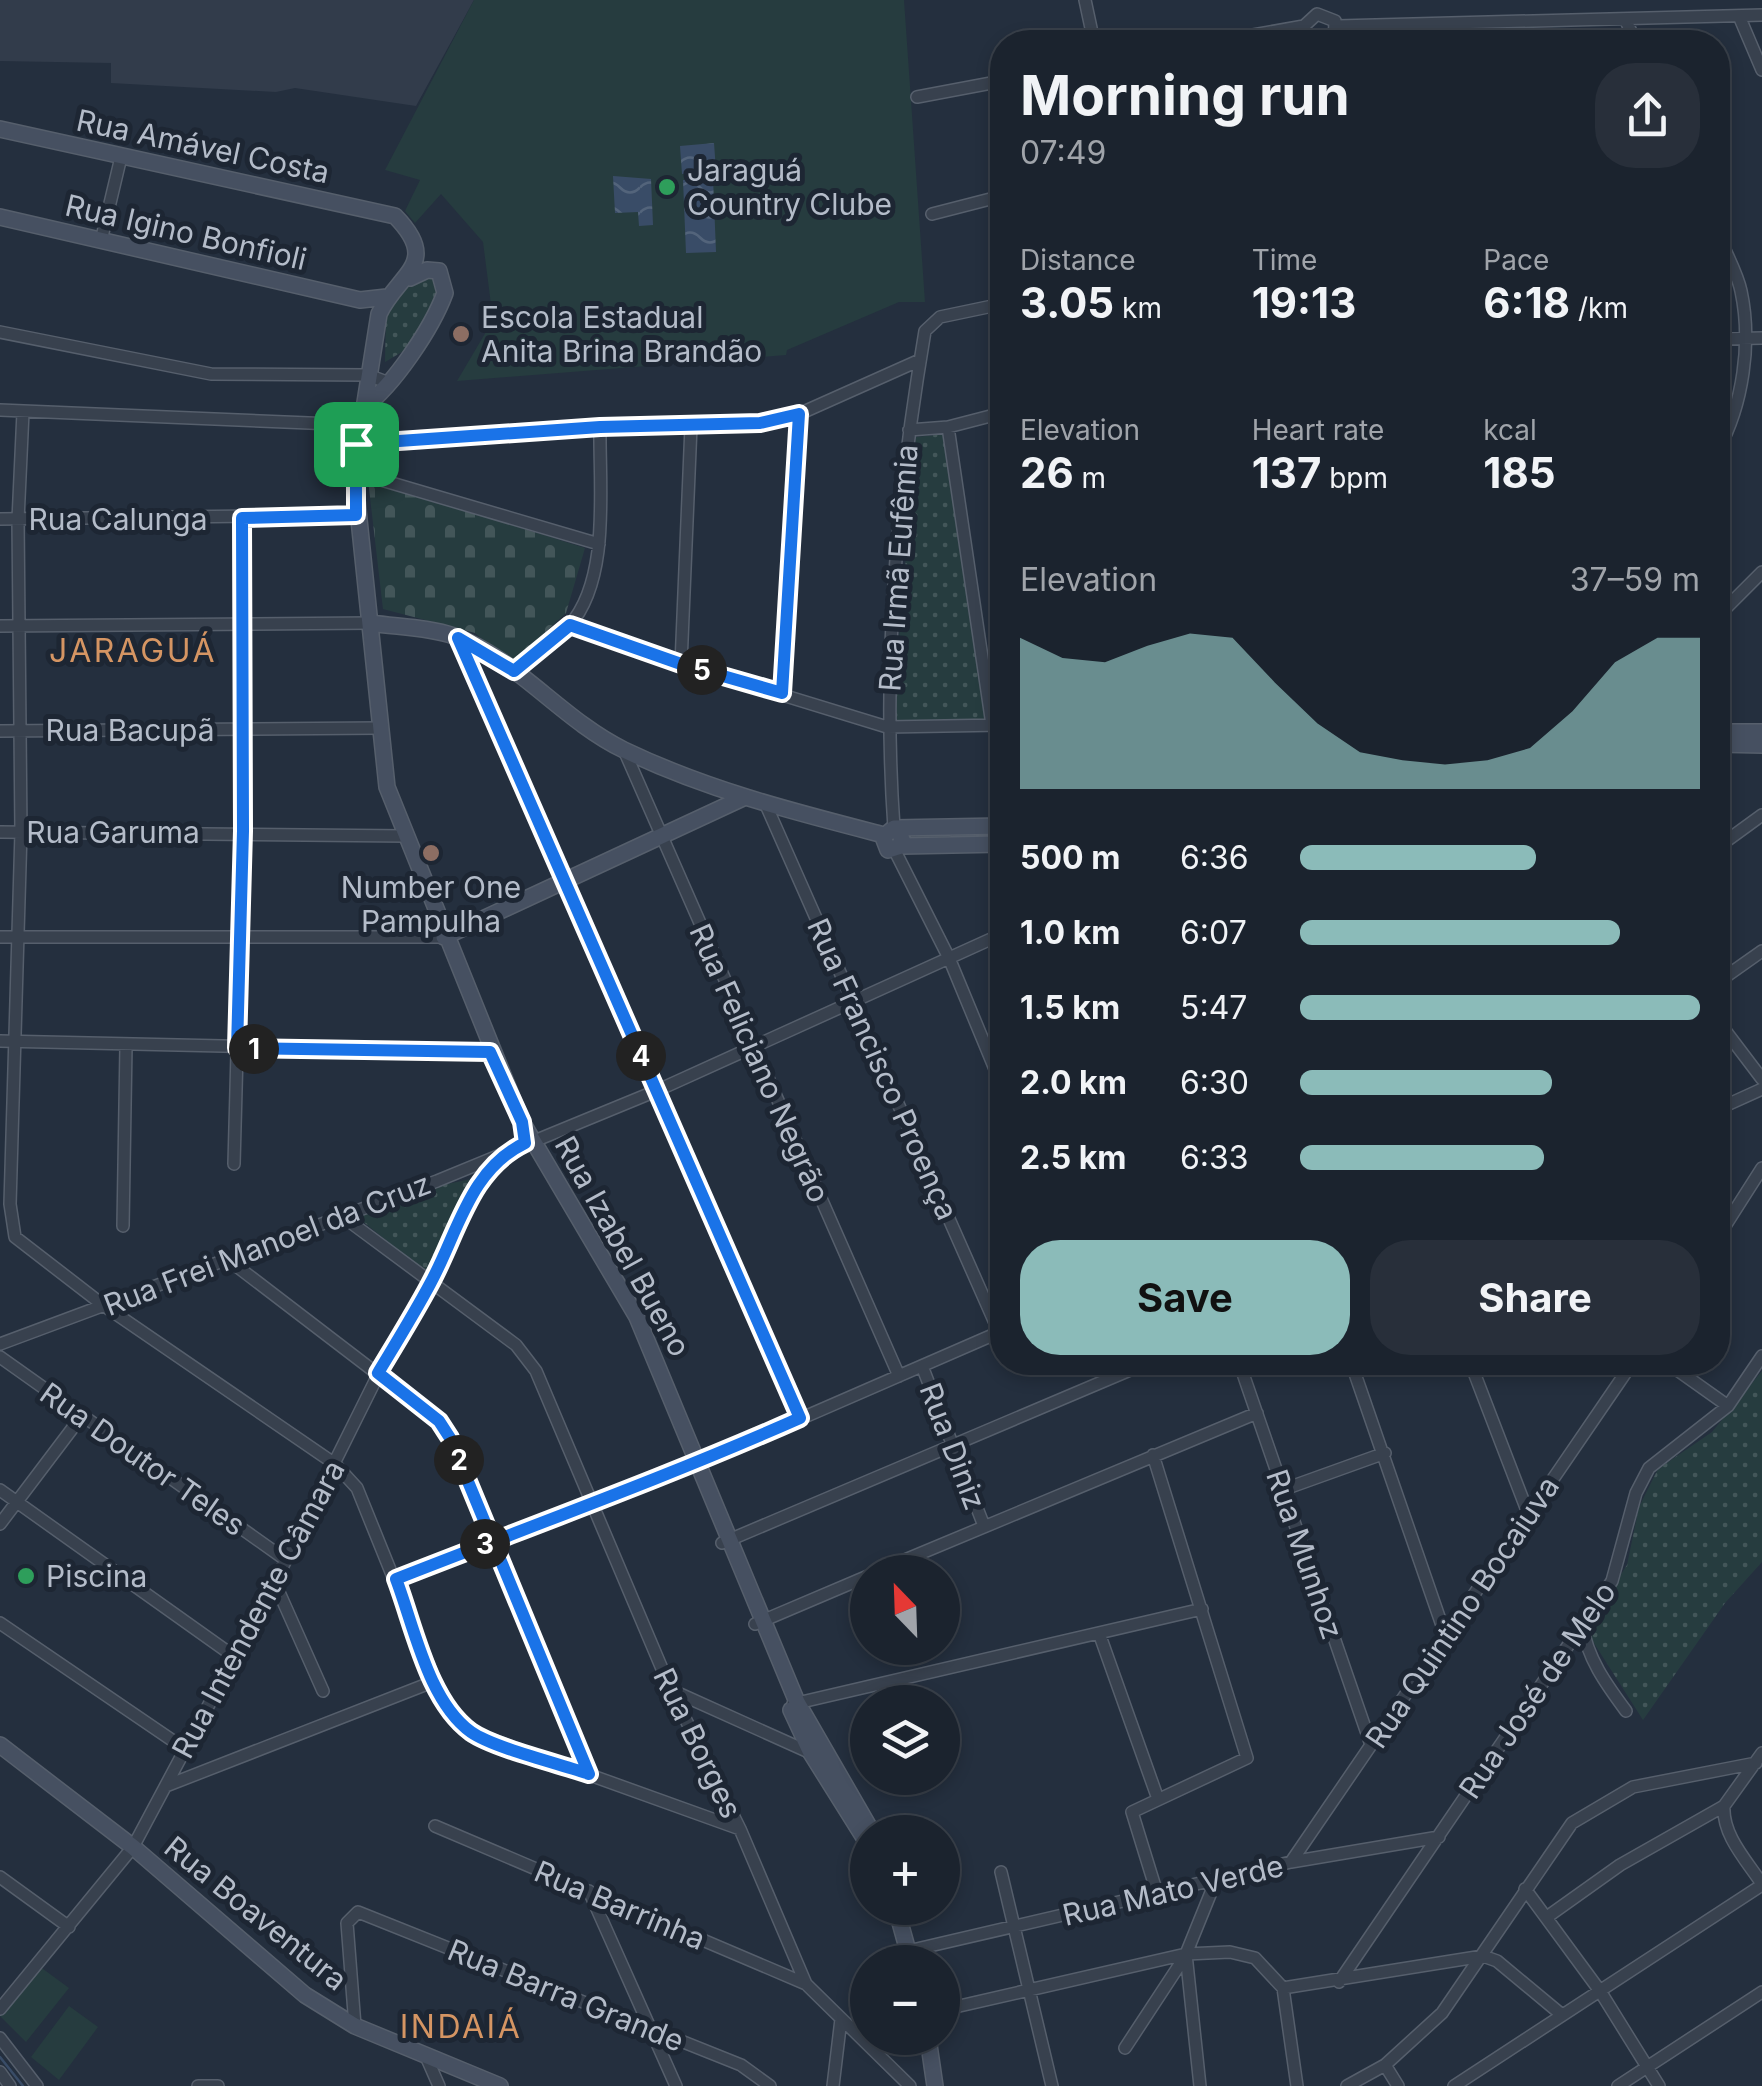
<!DOCTYPE html>
<meta charset="utf-8">
<style>
:root{--surface:#1b232e;--page:#282f3a;--text:#f1f3f6;--muted:#a0a4aa;--line:#39404a;--accent:#8bbbb9}
body{margin:0;font-family:Inter,sans-serif;background:var(--page);color:var(--text);height:100vh;display:flex;flex-direction:column;font-size:38px;white-space:nowrap}
*{box-sizing:border-box;margin:0}
p{font-size:32px;color:var(--muted)}
.icon{flex:none;width:55px;height:55px;fill:none;stroke:currentColor;stroke-width:2;stroke-linecap:round;stroke-linejoin:round}
.map{position:relative;flex:1;overflow:hidden}
.side{position:absolute;left:990px;top:30px;width:740px;height:1345px;display:flex;flex-direction:column;background:var(--surface);border-radius:40px;box-shadow:0 5px 15px #0003,0 0 0 2px var(--line)}
.side>*{flex:none}
.needle{width:65px;rotate:337deg}
.controls{position:absolute;left:850px;top:1555px;display:grid;gap:20px}
.controls a{display:grid;place-items:center;width:110px;height:110px;border-radius:50%;background:var(--surface);box-shadow:0 5px 15px #0003,0 0 0 2px var(--line);font-size:50px}
.pin{position:absolute;display:grid;place-items:center;width:85px;height:85px;color:#fff;margin:-42px;border-radius:20px;box-shadow:0 5px 15px #0006}
.km{position:absolute;width:50px;height:50px;margin:-25px;border-radius:50%;background:#222;color:#fff;font-size:28px;line-height:50px;text-align:center}
.round{display:grid;place-items:center;flex:none;width:105px;height:105px;border-radius:40px;background:var(--page)}
.head{display:flex;align-items:center;justify-content:space-between;height:170px;padding:0 30px}
h1{font-size:55px;font-weight:700;line-height:75px}
.stats{display:grid;grid-template-columns:repeat(3,1fr);gap:15px;height:170px;padding:10px 30px}
.stats div{display:grid;align-content:center}
.stats b{font-size:42px;font-weight:700}
.stats small{font-size:28px;font-weight:400}
.stats p{font-size:28px}
.chart{height:280px;padding:20px 30px}
.chart p{display:flex;justify-content:space-between}
.chart svg{width:100%;height:180px;margin-top:10px;fill:var(--accent);opacity:.7}
.primary-button{display:flex;gap:20px;margin-top:auto;padding:20px 30px}
.primary-button a{flex:1;height:115px;border-radius:40px;background:var(--accent);color:#111;font-size:40px;font-weight:700;line-height:115px;text-align:center}
.primary-button a+a{background:var(--page);color:var(--text)}
ul{padding:0 30px;list-style:none;font-size:32px}
li{display:grid;grid-template-columns:160px 120px 1fr;align-items:center;height:75px}
li i{height:25px;border-radius:12px;background:var(--accent)}
.map>svg:first-child{display:block}
.airport{fill:#323c4b}
.grass{fill:#263c3f}
.cemetery{fill:url(#cemetery-stones)}
.park{fill:url(#park-dots)}
.water{fill:url(#water-waves)}
.lines{fill:none;stroke-linecap:round;stroke-linejoin:round}
.stream{stroke:#394c67;stroke-width:2.5}
.street-casing{stroke:#565f6c;stroke-width:14}
.secondary-casing{stroke:#565f6c;stroke-width:18}
.street{stroke:#38414e;stroke-width:11}
.secondary{stroke:#465061;stroke-width:15}
.route-casing{stroke:#fff;stroke-width:20}
.route{stroke:#1a73e8;stroke-width:12}
.leisure-dot{fill:#2e9e5b;stroke:#1d2633;stroke-width:4}
.education-dot{fill:#8d6e63;stroke:#1d2633;stroke-width:4}
.labels{text-anchor:middle;dominant-baseline:central;stroke-width:10;stroke-linejoin:round;paint-order:stroke}
.street-label{font-size:30px;fill:#b4bcc9;stroke:#1d2633}
.poi-label{font-size:30px;fill:#b4bcc9;stroke:#1d2633;text-anchor:start}
.neighbourhood-label{font-size:32px;letter-spacing:2.5px;fill:#d59563;stroke:#1d2633}
</style>
<div class="map">
<svg width="1762" height="2086" viewBox="0 0 1762 2086">
<defs>
<pattern id="cemetery-stones" width="16" height="16" patternUnits="userSpaceOnUse" patternTransform="scale(2.5)"><rect width="16" height="16" fill="#263c3f"/><path d="M2 7V4a2 2 0 0 1 4 0v3zM10 15v-3a2 2 0 0 1 4 0v3z" fill="#435659"/></pattern>
<pattern id="park-dots" width="8" height="8" patternUnits="userSpaceOnUse" patternTransform="scale(2.5)"><rect width="8" height="8" fill="#263c3f"/><path d="M2 2h.1M6 6h.1" fill="none" stroke="#435659" stroke-width="1.8" stroke-linecap="round"/></pattern>
<pattern id="water-waves" width="16" height="10" patternUnits="userSpaceOnUse" patternTransform="scale(2.5)"><rect width="16" height="10" fill="#394c67"/><path d="M0 5q4-4 8 0t8 0" fill="none" stroke="#53647b"/></pattern>
</defs>
<rect width="100%" height="100%" fill="#242f3e"/>
<path class="airport" d="M 0,0 L 474,0 L 416,106 L 295,88 L 276,92 L 111,83 L 111,63 L 0,61 Z"/>
<path class="grass" d="M 474,0 L 904,0 L 925,302 L 899,302 L 787,350 L 786,355 L 457,381 L 493,320 L 483,242 L 441,194 L 415,223 L 405,211 L 420,180 L 385,170 Z
M 39,1966 L 69,1988 L 26,2042 L 0,2016 Z
M 69,2006 L 98,2027 L 59,2080 L 31,2057 Z"/>
<path class="cemetery" d="M 368,480 L 585,548 L 566,613 L 511,664 L 475,633 L 383,609 Z"/>
<path class="park" d="M 438,269 L 442,293 L 407,349 L 385,362 L 386,311 L 412,282 Z
M 945,434 L 987,720 L 892,722 L 916,437 Z
M 471,1179 L 428,1274 L 356,1216 L 433,1187 Z
M 1762,1371 L 1762,1562 L 1725,1603 L 1643,1720 L 1585,1629 L 1627,1565 L 1639,1507 L 1658,1469 L 1712,1432 Z"/>
<path class="water" d="M 714,143 L 716,171 L 682,174 L 680,146 Z
M 613,176 L 651,179 L 653,225 L 639,226 L 638,212 L 615,213 Z
M 713,178 L 716,252 L 686,253 L 683,180 Z"/>
<g class="lines">
<path class="stream" d="M 0,2057 L 23,2086"/>
<defs>
<path id="street" d="M 1085,0 L 1094,42
M 1739,16 L 1762,70
M 1625,19 L 1636,42
M 1338,26 L 1762,15
M 1213,42 L 1304,26
M 1307,42 L 1304,26 L 1317,14 L 1335,21 L 1334,42
M 917,97 L 1002,81
M 932,214 L 1002,196
M 1718,234 C 1725,252 1737,272 1741,291 C 1752,342 1743,405 1718,450
M 101,241 L 121,157
M 0,332 L 211,374 L 368,375 L 389,383
M 1718,339 L 1762,338
M 0,410 L 358,425
M 23,412 L 18,520 L 21,832 L 10,1204 L 15,1237 L 103,1305 L 335,1464 L 357,1488 L 435,1681 L 453,1714 L 473,1733 L 740,1829
M 948,427 L 992,725
M 909,430 L 948,427 L 1002,413
M 355,444 L 600,427 L 760,423 L 799,414 L 920,360
M 354,472 L 599,544
M 0,519 L 356,515
M 1718,616 L 1762,572
M 570,625 L 681,664 L 887,727 L 1002,725
M 0,626 L 371,623
M 458,638 L 799,1418
M 681,664 L 691,426
M 513,671 C 531,657 554,643 569,626 C 611,579 599,486 600,427
M 782,693 L 799,414
M 0,731 L 379,728
M 624,750 L 899,1376
M 766,805 L 999,1332
M 894,828 C 882,661 897,496 925,331 L 940,317 L 1002,304
M 0,832 L 406,836
M 1718,847 L 1762,815
M 895,851 L 949,958 L 1002,1086
M 0,937 L 444,937
M 1718,982 L 1762,951
M 1718,1021 L 1762,1079
M 0,1041 L 490,1052
M 1718,1109 L 1762,1089
M 234,1164 L 243,831 L 242,518
M 342,1216 L 516,1345 L 536,1371 L 671,1690 L 740,1829 L 806,1984 L 910,2086
M 123,1226 L 126,1046
M 1718,1237 L 1762,1168
M 226,1258 L 439,1421 L 450,1437 L 589,1774
M 0,1344 L 437,1181 L 656,1091 L 1002,934
M 0,1357 L 286,1560
M 1239,1362 L 1371,1745
M 1351,1362 L 1446,1637
M 1470,1362 L 1528,1513
M 1666,1362 L 1728,1406
M 922,1366 L 984,1526
M 1153,1455 L 1247,1758 L 1132,1812 L 1157,1893
M 0,1490 L 232,1655
M 1282,1490 L 1385,1453
M 0,1524 L 81,1417
M 722,1543 L 1149,1362
M 876,1572 L 1257,1413
M 396,1579 L 701,1462 L 1002,1331
M 274,1581 L 323,1691
M 0,1623 L 185,1749
M 755,1624 L 868,1576
M 1582,1624 C 1587,1658 1606,1684 1626,1711
M 1099,1633 L 1158,1799
M 671,1690 L 811,1753
M 793,1704 L 1202,1609
M 166,1786 L 435,1681
M 1724,1806 C 1722,1835 1747,1861 1762,1884
M 1724,1806 L 1762,1753
M 435,1826 L 806,1984
M 1291,1862 L 1633,1362
M 1001,1872 L 1052,2086
M 0,1877 L 69,1927
M 1525,1889 L 1600,1991 L 1659,2086
M 589,1891 L 676,2086
M 1547,1917 L 1620,1865 L 1724,1806
M 908,1951 L 1291,1862 L 1439,1837
M 1339,1982 L 1612,1581 L 1636,1493 L 1649,1468 L 1728,1406 L 1762,1356
M 1283,1988 L 1483,1956 L 1497,1961 L 1562,2015
M 0,2009 L 133,1847 L 286,1560 L 379,1373 L 432,1281 L 476,1184 L 506,1154
M 942,2010 L 1186,1954 L 1230,1952 L 1255,1958 L 1283,1988 L 1297,2086
M 355,2026 L 347,1923 L 358,1912 L 741,2065 L 770,2086
M 0,2038 L 37,2086
M 1125,2048 L 1186,1955
M 425,2054 L 439,2086
M 1385,2065 L 1398,2086
M 0,2072 L 10,2086
M 198,2086 L 218,2086
M 833,2086 L 841,2019
M 1200,2086 L 1186,1954 L 1216,1880
M 1347,2086 L 1385,2065 L 1442,2013 L 1572,1823 L 1633,1787 L 1756,1763
M 1454,2086 L 1762,1885
M 1618,2086 L 1762,1992"/>
<path id="secondary" d="M 0,129 L 395,216 C 442,264 398,273 379,314 L 354,472 L 387,787 L 522,1122 L 637,1317 L 797,1702 L 872,1832
M 0,217 L 360,300 L 387,297
M 364,407 C 394,385 432,328 445,293 L 439,271 L 427,270 L 410,278
M 371,623 C 397,627 428,627 454,636 C 516,658 562,720 624,750 C 707,790 795,812 884,835
M 1718,732 L 1762,732
M 1718,744 L 1762,745
M 898,829 L 904,845 L 888,850 L 883,837 L 894,828 L 1002,826
M 903,846 L 1002,844
M 444,937 L 743,798
M 791,1710 L 811,1753 L 868,1844
M 0,1745 L 133,1847 L 305,1995 L 355,2026 L 500,2086
M 896,1908 L 911,1962
M 928,2038 L 935,2086"/>
</defs>
<use href="#street" class="street-casing"/>
<use href="#secondary" class="secondary-casing"/>
<use href="#street" class="street"/>
<use href="#secondary" class="secondary"/>
</g>
<g class="lines">
<defs>
<path id="route" d="M 356,444 L 356,515 L 242,518 L 243,831 L 237,1048 L 490,1052 L 522,1122 L 525,1143 C 469,1170 458,1233 430,1284 C 414,1314 396,1343 378,1373 L 439,1421 L 450,1438 L 589,1774 C 560,1764 494,1748 471,1732 C 428,1701 414,1626 396,1579 C 531,1526 667,1477 800,1418 L 458,638 L 514,671 L 570,625 L 681,664 L 782,693 L 799,414 L 760,423 L 600,427 L 356,444"/>
</defs>
<use href="#route" class="route-casing"/>
<use href="#route" class="route"/>
</g>
<g class="leisure-dot">
<circle cx="667" cy="187" r="10"/>
<circle cx="26" cy="1576" r="10"/>
</g>
<g class="education-dot">
<circle cx="461" cy="334" r="10"/>
<circle cx="431" cy="853" r="10"/>
</g>
<g class="labels">
<g class="street-label">
<text transform="translate(203 146) rotate(12)">Rua Amável Costa</text>
<text transform="translate(186 232) rotate(13)">Rua Igino Bonfioli</text>
<text x="118" y="519">Rua Calunga</text>
<text transform="translate(898 568) rotate(-86)">Rua Irmã Eufêmia</text>
<text x="130" y="730">Rua Bacupã</text>
<text x="113" y="832">Rua Garuma</text>
<text transform="translate(760 1063) rotate(66)">Rua Feliciano Negrão</text>
<text transform="translate(883 1069) rotate(66)">Rua Francisco Proença</text>
<text transform="translate(267 1244) rotate(-21)">Rua Frei Manoel da Cruz</text>
<text transform="translate(623 1246) rotate(61)">Rua Izabel Bueno</text>
<text transform="translate(953 1446) rotate(69)">Rua Diniz</text>
<text transform="translate(143 1459) rotate(35)">Rua Doutor Teles</text>
<text transform="translate(1305 1554) rotate(71)">Rua Munhoz</text>
<text transform="translate(258 1609) rotate(-62)">Rua Intendente Câmara</text>
<text transform="translate(1462 1612) rotate(-56)">Rua Quintino Bocaiuva</text>
<text transform="translate(1537 1690) rotate(-56)">Rua José de Melo</text>
<text transform="translate(698 1743) rotate(64)">Rua Borges</text>
<text transform="translate(1173 1890) rotate(-13)">Rua Mato Verde</text>
<text transform="translate(620 1905) rotate(23)">Rua Barrinha</text>
<text transform="translate(256 1913) rotate(39)">Rua Boaventura</text>
<text transform="translate(566 1995) rotate(22)">Rua Barra Grande</text>
</g>
<g class="poi-label">
<text x="687" y="170">Jaraguá<tspan x="687" dy="34">Country Clube</tspan></text>
<text x="481" y="317">Escola Estadual<tspan x="481" dy="34">Anita Brina Brandão</tspan></text>
<text x="431" y="887" text-anchor="middle">Number One<tspan x="431" dy="34">Pampulha</tspan></text>
<text x="46" y="1576">Piscina</text>
</g>
<g class="neighbourhood-label">
<text x="133" y="650">JARAGUÁ</text>
<text x="461" y="2026">INDAIÁ</text>
</g>
</g>
</svg>
<div class="controls">
<a><svg class="needle" viewBox="-14 -14 28 28"><path d="M0-13l5 13h-10z" fill="#e53935"/><path d="M0 13l5-13h-10z" fill="#a0a4aa"/></svg></a>
<a><svg class="icon" aria-label="layers" viewBox="0 0 24 24"><path d="M12 4l9 5-9 5-9-5zM3 14l9 5 9-5"/></svg></a>
<a>+</a>
<a>−</a>
</div>
<div class="pin" style="left:356px;top:444px;background:#1e9e55"><svg class="icon" aria-label="arrive" viewBox="0 0 24 24"><path d="M6 21V4h12l-3 4 3 4H6"/></svg></div>
<b class="km" style="left:254px;top:1049px">1</b>
<b class="km" style="left:459px;top:1460px">2</b>
<b class="km" style="left:485px;top:1544px">3</b>
<b class="km" style="left:641px;top:1056px">4</b>
<b class="km" style="left:702px;top:670px">5</b>
<section class="side">
<div class="head"><div><h1>Morning run</h1><p>07:49</p></div><a class="round"><svg class="icon" aria-label="share" viewBox="0 0 24 24"><path d="M12 15V3M7 8l5-5 5 5M5 13v7h14v-7"/></svg></a></div>
<div class="stats">
<div><p>Distance</p><b>3.05<small> km</small></b></div>
<div><p>Time</p><b>19:13</b></div>
<div><p>Pace</p><b>6:18<small> /km</small></b></div>
</div>
<div class="stats">
<div><p>Elevation</p><b>26<small> m</small></b></div>
<div><p>Heart rate</p><b>137<small> bpm</small></b></div>
<div><p>kcal</p><b>185</b></div>
</div>
<div class="chart"><p><span>Elevation</span>37–59 m</p>
<svg viewBox="0 0 160 44" preserveAspectRatio="none"><path d="M0 44V7L10 12L20 13L30 9L40 6L50 7L60 18L70 28L80 35L90 37L100 38L110 37L120 34L130 25L140 13L150 7L160 7V44z"/></svg>
</div>
<ul>
<li><b>500 m</b>6:36<i style="width:59%"></i></li>
<li><b>1.0 km</b>6:07<i style="width:80%"></i></li>
<li><b>1.5 km</b>5:47<i style="width:100%"></i></li>
<li><b>2.0 km</b>6:30<i style="width:63%"></i></li>
<li><b>2.5 km</b>6:33<i style="width:61%"></i></li>
</ul>
<div class="primary-button"><a>Save</a><a>Share</a></div>
</section>
</div>
